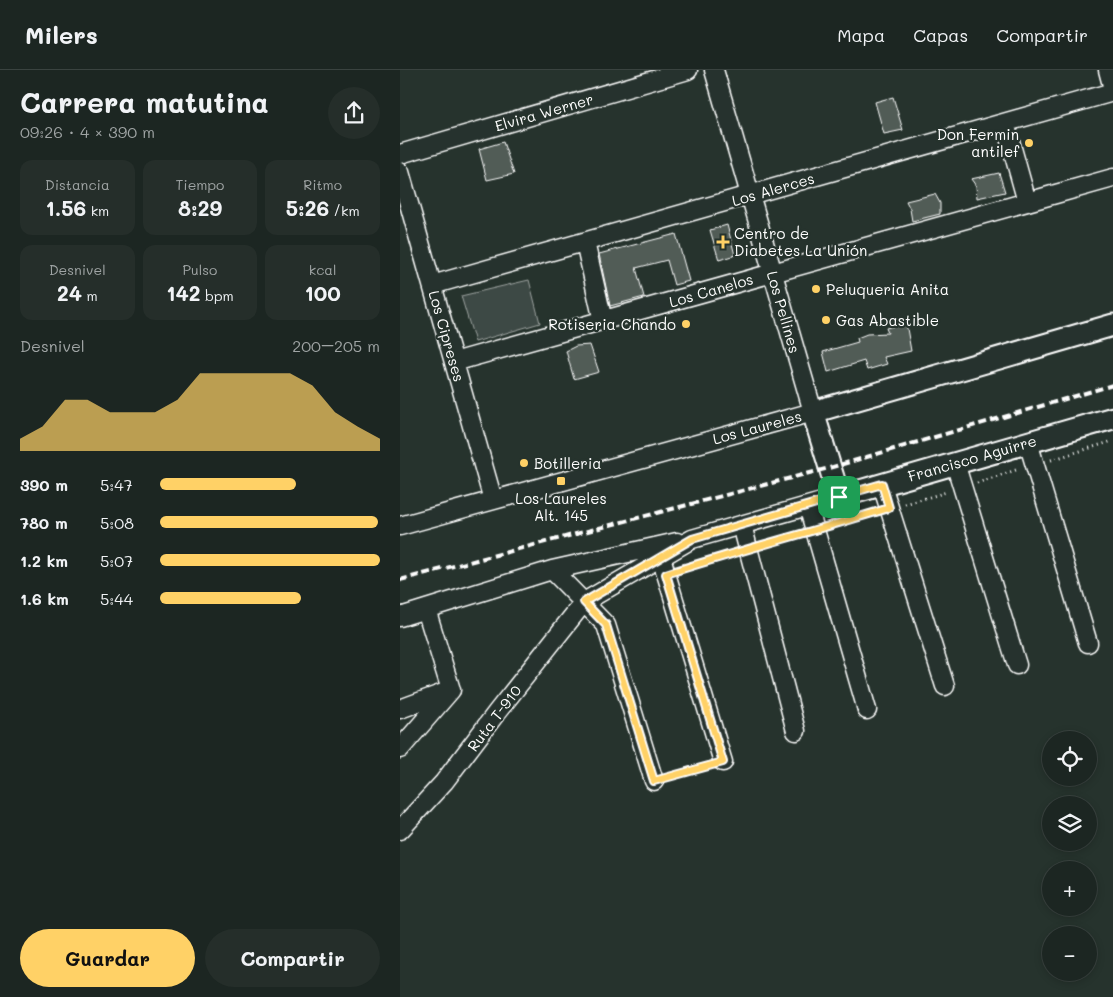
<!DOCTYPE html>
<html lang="es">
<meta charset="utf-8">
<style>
:root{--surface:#1c2622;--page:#252e2a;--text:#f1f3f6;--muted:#a0a5a5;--line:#3a4340;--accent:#ffd166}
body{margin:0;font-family:Mali,sans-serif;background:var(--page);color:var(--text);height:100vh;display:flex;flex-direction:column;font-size:19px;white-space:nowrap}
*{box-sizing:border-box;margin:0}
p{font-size:16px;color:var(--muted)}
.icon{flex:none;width:28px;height:28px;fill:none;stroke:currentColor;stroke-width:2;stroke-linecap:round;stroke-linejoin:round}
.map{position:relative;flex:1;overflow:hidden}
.side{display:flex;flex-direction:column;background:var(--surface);width:400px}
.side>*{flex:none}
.fabs{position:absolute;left:642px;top:661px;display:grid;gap:10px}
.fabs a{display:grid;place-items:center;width:55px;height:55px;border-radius:50%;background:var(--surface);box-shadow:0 2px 8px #0003,0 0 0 1px var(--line);font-size:25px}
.pin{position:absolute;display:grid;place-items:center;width:42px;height:42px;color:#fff;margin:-21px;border-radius:10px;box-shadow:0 2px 8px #0006}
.round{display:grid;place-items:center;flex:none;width:52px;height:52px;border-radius:26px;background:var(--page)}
.summary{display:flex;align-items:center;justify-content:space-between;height:85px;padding:0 20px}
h1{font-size:28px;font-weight:800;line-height:38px}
.figures{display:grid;grid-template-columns:repeat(3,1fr);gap:8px;height:85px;padding:5px 20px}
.figures div{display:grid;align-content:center;border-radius:12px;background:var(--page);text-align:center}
.figures b{font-size:21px;font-weight:800}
.figures small{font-size:14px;font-weight:400}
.figures p{font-size:14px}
.chart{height:140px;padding:10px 20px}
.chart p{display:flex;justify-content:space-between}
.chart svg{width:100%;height:90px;margin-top:5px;fill:var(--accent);opacity:.7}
.button{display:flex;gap:10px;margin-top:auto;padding:10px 20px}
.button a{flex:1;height:58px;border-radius:30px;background:var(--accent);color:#111;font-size:20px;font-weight:800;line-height:58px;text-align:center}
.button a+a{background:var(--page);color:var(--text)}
ul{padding:0 20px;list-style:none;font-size:16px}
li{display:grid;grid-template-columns:80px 60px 1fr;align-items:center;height:38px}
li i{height:12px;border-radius:6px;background:var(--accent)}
header{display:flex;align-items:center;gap:30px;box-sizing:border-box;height:70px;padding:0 25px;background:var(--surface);border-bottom:1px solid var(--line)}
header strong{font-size:24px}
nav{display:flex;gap:28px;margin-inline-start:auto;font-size:18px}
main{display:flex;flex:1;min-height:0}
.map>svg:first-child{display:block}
.green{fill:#3e4944;stroke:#9ea4a2}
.building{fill:#515c57;stroke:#fff}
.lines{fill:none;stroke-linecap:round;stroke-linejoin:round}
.minor-casing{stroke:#fff;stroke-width:21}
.tertiary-casing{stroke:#fff;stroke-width:25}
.path{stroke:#fff;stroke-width:3;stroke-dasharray:1 4;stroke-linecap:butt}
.minor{stroke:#26332d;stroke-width:18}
.tertiary{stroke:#26332d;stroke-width:21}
.rail{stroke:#fff;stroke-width:4;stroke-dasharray:8 4;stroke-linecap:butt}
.route-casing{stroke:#fff;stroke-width:10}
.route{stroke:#ffd166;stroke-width:6}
.poi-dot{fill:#ffd166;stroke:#26332d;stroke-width:2}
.labels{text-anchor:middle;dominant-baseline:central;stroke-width:4.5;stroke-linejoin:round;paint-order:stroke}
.street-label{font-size:15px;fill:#fff;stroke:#26332d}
.poi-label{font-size:15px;fill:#fff;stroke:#26332d;text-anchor:start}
</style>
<header>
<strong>Milers</strong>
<nav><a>Mapa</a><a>Capas</a><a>Compartir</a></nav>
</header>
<main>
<section class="side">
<div class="summary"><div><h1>Carrera matutina</h1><p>09:26 · 4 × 390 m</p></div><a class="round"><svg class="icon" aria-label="share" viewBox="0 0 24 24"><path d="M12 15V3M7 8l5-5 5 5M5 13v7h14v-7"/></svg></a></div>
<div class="figures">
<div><p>Distancia</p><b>1.56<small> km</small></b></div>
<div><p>Tiempo</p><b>8:29</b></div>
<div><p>Ritmo</p><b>5:26<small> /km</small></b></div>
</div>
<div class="figures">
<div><p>Desnivel</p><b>24<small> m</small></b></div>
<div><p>Pulso</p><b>142<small> bpm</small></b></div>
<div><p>kcal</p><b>100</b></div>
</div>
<div class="chart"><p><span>Desnivel</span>200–205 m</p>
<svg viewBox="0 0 160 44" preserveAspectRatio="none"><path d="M0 44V38L10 32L20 19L30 19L40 25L50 25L60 25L70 19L80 6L90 6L100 6L110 6L120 6L130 12L140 25L150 32L160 38V44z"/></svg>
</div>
<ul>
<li><b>390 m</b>5:47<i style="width:62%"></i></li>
<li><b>780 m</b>5:08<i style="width:99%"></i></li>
<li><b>1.2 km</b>5:07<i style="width:100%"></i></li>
<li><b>1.6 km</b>5:44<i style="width:64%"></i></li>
</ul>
<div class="button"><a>Guardar</a><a>Compartir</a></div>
</section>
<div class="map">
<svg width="713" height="927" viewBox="0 0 713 927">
<rect width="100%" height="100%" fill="#26332d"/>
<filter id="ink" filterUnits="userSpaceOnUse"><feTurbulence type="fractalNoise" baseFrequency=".02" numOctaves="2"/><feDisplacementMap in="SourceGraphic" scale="10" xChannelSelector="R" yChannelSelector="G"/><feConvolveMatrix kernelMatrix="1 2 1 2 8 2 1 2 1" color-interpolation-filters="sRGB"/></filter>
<g filter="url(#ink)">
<path class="green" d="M 129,210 L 140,253 L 75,272 L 61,226 Z"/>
<path class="building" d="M 493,27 L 503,60 L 484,64 L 475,32 Z
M 103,72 L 114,104 L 87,110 L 79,79 Z
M 599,103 L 605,122 L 577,128 L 576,116 L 571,109 Z
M 535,124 L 540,133 L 540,144 L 512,151 L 510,139 L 506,131 Z
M 327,155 L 335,185 L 319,190 L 310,160 Z
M 276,164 L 289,211 L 274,215 L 267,190 L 236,198 L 244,227 L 210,236 L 199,184 Z
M 506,253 L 511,281 L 484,287 L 487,294 L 467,300 L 464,291 L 428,302 L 423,282 L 458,272 L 457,268 L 467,264 L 488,263 L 486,258 Z
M 190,275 L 199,302 L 174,309 L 166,281 L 176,276 Z"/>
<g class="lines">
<defs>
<path id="minor" d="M 708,0 L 713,19
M 605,53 L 627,132
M 0,84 L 288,0
M 0,102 L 93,430
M 185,172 L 203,251
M 32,215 L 713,22
M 54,292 L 713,108
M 628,372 L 688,573
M 555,393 L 617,595
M 482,415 L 545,616
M 408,436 L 467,640
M 342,455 L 396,661
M 0,456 L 413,342 L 314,0
M 261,487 L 323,692
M 152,500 L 206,555 L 254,711
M 0,547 L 152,500 L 277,472
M 0,639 L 49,621
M 0,679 L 51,620 L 26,539
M 0,760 L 44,712 L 97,642 L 184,532 L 292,469 L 439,427"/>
<path id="tertiary" d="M 713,255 L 413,342 L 439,427 L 713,348"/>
</defs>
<use href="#minor" class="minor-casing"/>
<use href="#tertiary" class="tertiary-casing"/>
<path class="path" d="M 651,390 L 713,371
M 577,413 L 619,399
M 505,434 L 547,422
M 431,456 L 473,443
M 363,474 L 399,465
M 282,498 L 333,482
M 270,707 L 308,696"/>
<use href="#minor" class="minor"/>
<use href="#tertiary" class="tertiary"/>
<path class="rail" d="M 0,510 L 429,398 L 713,315"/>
</g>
</g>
<g class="lines" filter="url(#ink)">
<defs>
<path id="route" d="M 482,414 L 489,438 C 415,461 340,480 266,504 L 323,692 L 254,711 L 206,555 L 184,532 L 292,469 Z"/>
</defs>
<use href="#route" class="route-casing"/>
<use href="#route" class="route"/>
</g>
<g class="poi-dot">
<circle cx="629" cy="73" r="5"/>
<path d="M320.5 164.5h5v5h5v5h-5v5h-5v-5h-5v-5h5z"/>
<circle cx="416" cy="219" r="5"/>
<circle cx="426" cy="250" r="5"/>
<circle cx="286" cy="254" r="5"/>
<circle cx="124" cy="393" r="5"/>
<rect x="156" y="406" width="10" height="10" rx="2.5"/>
</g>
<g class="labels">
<g class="street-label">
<text transform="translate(144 42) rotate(-16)">Elvira Werner</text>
<text transform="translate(373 119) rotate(-16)">Los Alerces</text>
<text transform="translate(311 220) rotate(-16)">Los Canelos</text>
<text transform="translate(384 242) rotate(74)">Los Pellines</text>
<text transform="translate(47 266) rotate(74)">Los Cipreses</text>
<text transform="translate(357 357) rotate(-15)">Los Laureles</text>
<text transform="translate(572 388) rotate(-16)">Francisco Aguirre</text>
<text transform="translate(94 648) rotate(-53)">Ruta T-910</text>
</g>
<g class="poi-label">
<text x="619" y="64" text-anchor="end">Don Fermin<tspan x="619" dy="17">antilef</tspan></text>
<text x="334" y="163">Centro de<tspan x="334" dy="17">Diabetes La Unión</tspan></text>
<text x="426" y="219">Peluqueria Anita</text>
<text x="436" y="250">Gas Abastible</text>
<text x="276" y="254" text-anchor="end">Rotiseria Chando</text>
<text x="134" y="393">Botilleria</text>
<text x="161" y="428" text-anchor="middle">Los Laureles<tspan x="161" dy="17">Alt. 145</tspan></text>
</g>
</g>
</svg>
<div class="fabs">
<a><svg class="icon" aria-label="locate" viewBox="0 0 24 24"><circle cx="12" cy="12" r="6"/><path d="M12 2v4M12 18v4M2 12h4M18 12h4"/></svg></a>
<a><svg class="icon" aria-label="layers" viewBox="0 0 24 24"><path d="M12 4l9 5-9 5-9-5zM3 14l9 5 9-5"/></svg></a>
<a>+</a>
<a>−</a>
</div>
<div class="pin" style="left:439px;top:427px;background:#1e9e55"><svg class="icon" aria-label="arrive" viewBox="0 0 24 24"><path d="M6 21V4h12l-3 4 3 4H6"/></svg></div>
</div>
</main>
